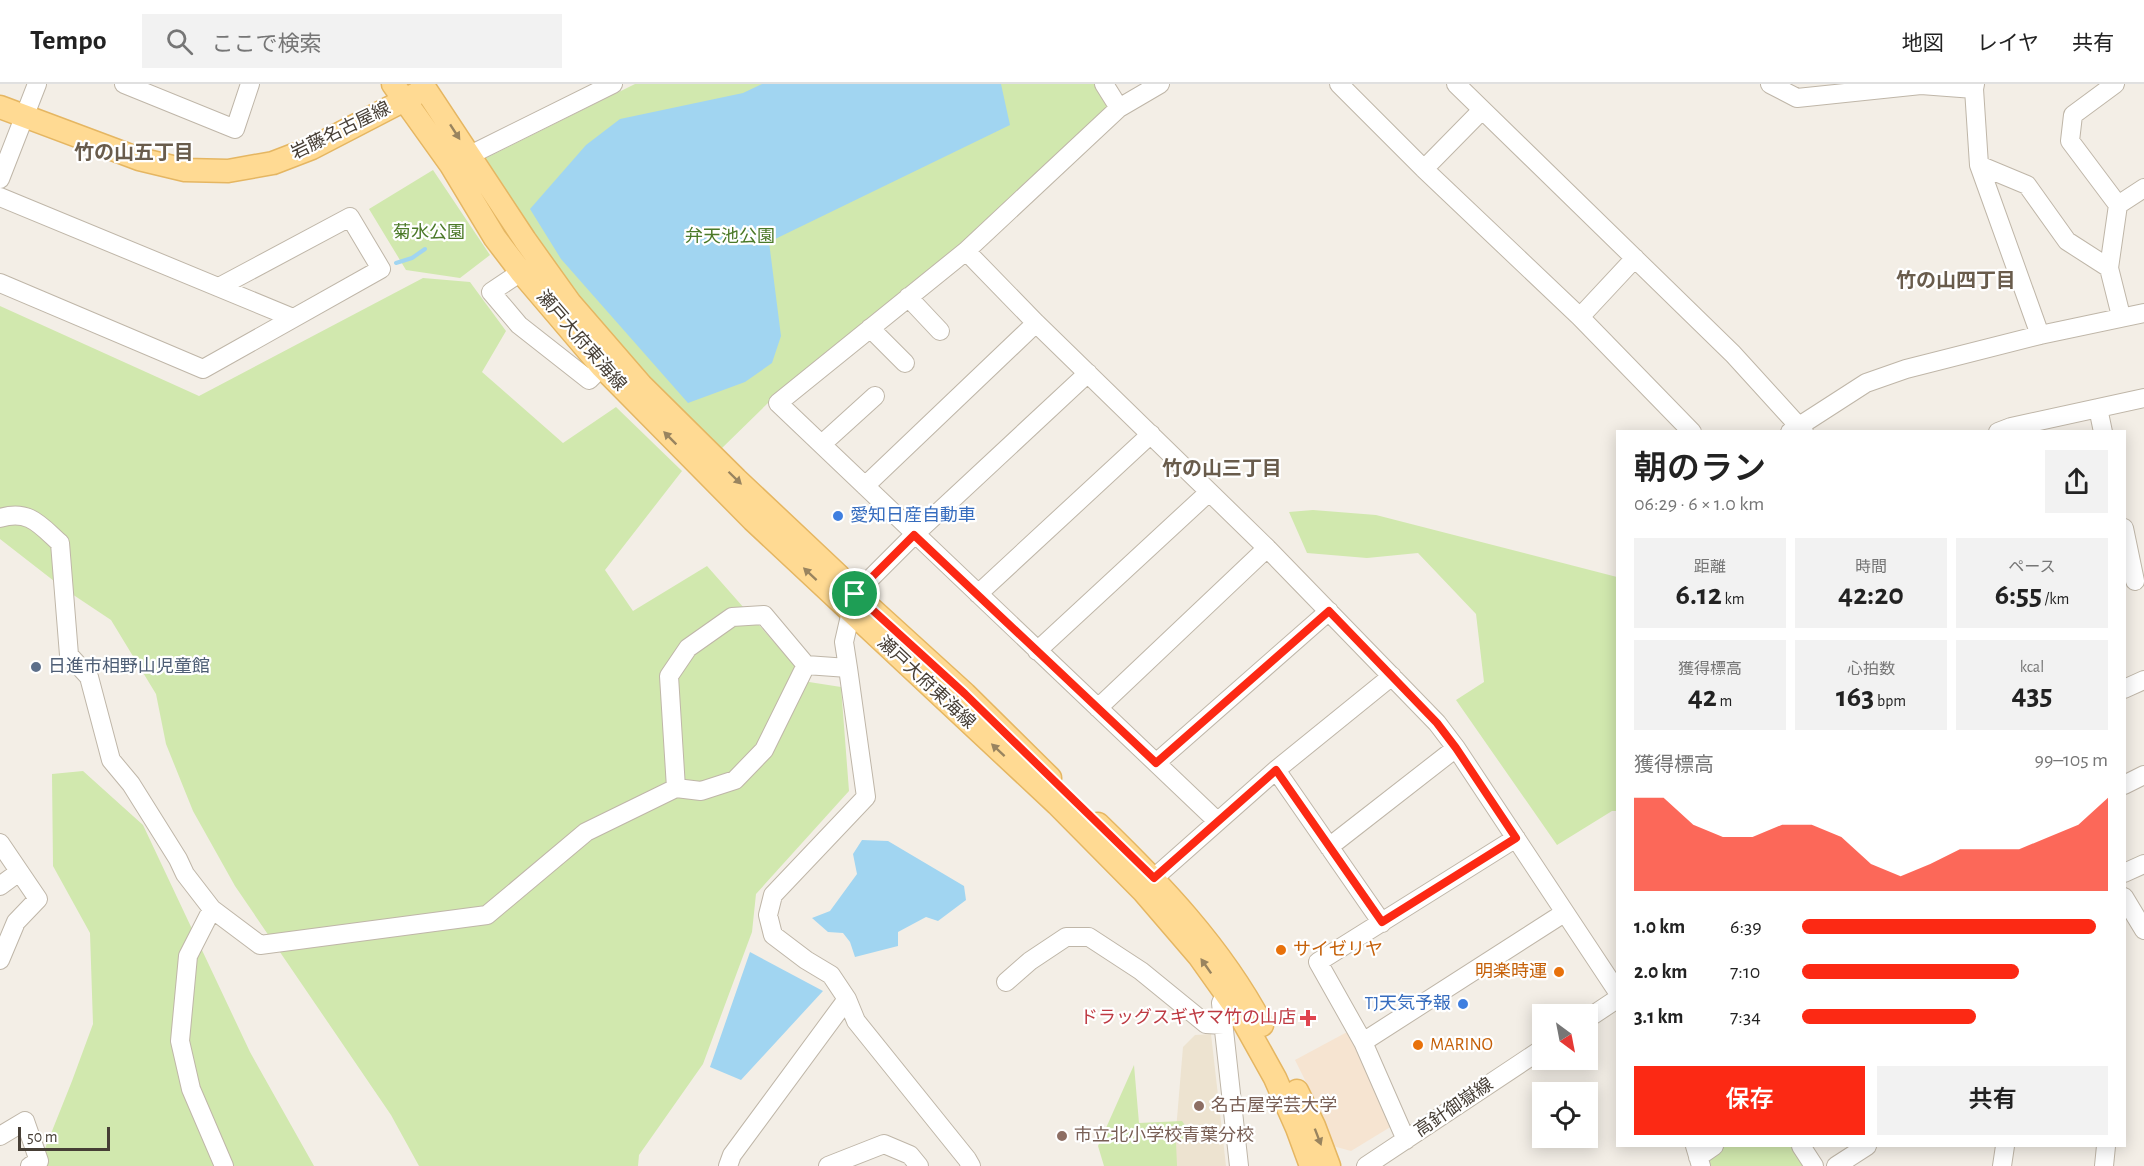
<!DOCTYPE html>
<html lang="ja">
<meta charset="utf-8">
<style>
:root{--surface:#fff;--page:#f2f2f2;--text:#222;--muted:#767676;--line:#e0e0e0;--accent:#fc2914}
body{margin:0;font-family:"Alegreya Sans","Noto Sans JP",sans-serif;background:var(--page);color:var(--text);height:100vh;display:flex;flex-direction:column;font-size:22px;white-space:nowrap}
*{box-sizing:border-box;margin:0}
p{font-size:20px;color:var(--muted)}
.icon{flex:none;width:33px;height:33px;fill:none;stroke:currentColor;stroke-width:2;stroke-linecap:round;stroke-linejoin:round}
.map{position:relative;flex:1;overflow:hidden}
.drawer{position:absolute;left:1616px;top:346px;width:510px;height:717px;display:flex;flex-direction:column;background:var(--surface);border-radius:0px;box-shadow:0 3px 15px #0003}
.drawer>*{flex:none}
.needle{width:39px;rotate:148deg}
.tools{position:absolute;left:1532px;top:920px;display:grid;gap:12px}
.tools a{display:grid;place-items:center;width:66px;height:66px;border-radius:0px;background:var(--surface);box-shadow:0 3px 15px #0003;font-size:30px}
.scale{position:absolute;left:18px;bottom:15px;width:92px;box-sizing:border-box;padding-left:6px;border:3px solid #463e35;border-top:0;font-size:16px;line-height:21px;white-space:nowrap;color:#463e35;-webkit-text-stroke:4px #fff;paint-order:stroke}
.pin{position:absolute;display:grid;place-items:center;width:51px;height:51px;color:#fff;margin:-26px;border:3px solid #fff;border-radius:50%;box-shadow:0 2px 6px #0007}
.round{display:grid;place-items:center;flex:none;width:63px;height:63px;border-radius:0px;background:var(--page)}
.summary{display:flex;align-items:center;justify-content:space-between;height:102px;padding:0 18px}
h1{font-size:33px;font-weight:600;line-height:45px}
.metrics{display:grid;grid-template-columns:repeat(3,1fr);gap:9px;height:102px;padding:6px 18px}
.metrics div{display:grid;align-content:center;border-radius:0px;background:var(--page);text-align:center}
.metrics b{font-size:30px;font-weight:600}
.metrics small{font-size:16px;font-weight:400}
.metrics p{font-size:16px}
.chart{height:168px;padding:12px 18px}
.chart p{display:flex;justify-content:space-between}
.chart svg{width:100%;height:108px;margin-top:6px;fill:var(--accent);opacity:.7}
.action{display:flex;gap:12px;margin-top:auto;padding:12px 18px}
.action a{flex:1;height:69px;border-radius:0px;background:var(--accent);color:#fff;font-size:24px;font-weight:600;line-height:69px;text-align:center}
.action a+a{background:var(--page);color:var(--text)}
ul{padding:0 18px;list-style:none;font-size:20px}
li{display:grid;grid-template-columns:96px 72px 1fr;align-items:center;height:45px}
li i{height:15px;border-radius:8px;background:var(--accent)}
header{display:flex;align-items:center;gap:36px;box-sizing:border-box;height:84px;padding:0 30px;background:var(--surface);border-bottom:2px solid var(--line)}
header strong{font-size:28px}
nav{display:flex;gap:33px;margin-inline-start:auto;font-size:21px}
.search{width:420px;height:54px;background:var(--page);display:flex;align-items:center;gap:15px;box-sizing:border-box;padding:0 21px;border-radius:0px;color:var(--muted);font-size:22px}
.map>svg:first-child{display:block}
.commercial{fill:#f6e4d1}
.education{fill:#ede3d0}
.green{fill:#d1e8ae}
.water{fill:#a1d5f1}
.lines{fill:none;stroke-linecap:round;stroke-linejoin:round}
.stream{stroke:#a1d5f1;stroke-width:4}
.minor-casing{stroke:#bfb6a8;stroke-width:20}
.major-casing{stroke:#e5b662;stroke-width:25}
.minor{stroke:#fff;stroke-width:18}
.major{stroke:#ffda93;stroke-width:22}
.oneway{fill:#99845f}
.route-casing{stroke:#fff;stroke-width:12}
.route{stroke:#fc2914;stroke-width:8}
.shop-dot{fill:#3f7fe0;stroke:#fff;stroke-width:2}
.service-dot{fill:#5c6f8a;stroke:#fff;stroke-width:2}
.food-dot{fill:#e8710a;stroke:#fff;stroke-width:2}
.health-dot{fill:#e0444e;stroke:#fff;stroke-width:2}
.education-dot{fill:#8d6e63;stroke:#fff;stroke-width:2}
.labels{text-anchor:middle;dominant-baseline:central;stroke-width:4.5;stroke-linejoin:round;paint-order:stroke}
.street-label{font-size:18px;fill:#463e35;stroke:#fff}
.park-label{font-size:18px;fill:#4b7928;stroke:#fff}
.shop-label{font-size:18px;fill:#366cbe;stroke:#fff;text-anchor:start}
.service-label{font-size:18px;fill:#4e5e75;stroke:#fff;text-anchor:start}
.food-label{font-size:18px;fill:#c56008;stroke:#fff;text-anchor:start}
.health-label{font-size:18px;fill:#be3a42;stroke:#fff;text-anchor:end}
.education-label{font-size:18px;fill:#785e54;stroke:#fff;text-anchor:start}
.neighbourhood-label{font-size:20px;font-weight:bold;fill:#695c4c;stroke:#fff}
</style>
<header>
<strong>Tempo</strong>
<div class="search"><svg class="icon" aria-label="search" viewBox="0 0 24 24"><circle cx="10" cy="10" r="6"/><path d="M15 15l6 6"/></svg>ここで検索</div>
<nav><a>地図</a><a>レイヤ</a><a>共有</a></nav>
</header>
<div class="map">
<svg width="2144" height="1082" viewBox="0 0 2144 1082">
<rect width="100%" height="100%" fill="#f3eee6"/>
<path class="commercial" d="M 1349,947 L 1392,1042 L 1351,1067 L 1333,1062 L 1316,1018 L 1295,976 Z"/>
<path class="education" d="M 1211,950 L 1226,1082 L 1173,1082 L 1183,963 L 1195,951 Z"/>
<path class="green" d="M 635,0 L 1101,0 L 1113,20 L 968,161 L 768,319 L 721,365 L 654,302 L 551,179 L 484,75 Z
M 433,86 L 490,171 L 460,194 L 406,186 L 369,125 Z
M 423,194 L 470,198 L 506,247 L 482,288 L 563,359 L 616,323 L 682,387 L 605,486 L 633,527 L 707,482 L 809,598 L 841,603 L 849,707 L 756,810 L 752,848 L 703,980 L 639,1071 L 638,1082 L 419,1082 L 391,1031 L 235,802 L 193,727 L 166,660 L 156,610 L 111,536 L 63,504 L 0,455 L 0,222 L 199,312 Z
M 1313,426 L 1376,431 L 1617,493 L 1617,727 L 1612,727 L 1557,761 L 1456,616 L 1484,598 L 1476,530 L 1418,469 L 1367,474 L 1307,469 L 1289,428 Z
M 83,687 L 143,741 L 250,968 L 314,1082 L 38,1082 L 72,997 L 93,940 L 90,849 L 53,782 L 52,690 Z
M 1134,981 L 1139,1039 L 1182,1037 L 1193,1053 L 1176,1058 L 1177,1082 L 1104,1082 L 1098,1062 Z
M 1726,1062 L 1794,1062 L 1807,1082 L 1707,1082 L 1705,1074 Z"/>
<path class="water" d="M 762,0 L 1001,0 L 1010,41 L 769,158 L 781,252 L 772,279 L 745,298 L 688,319 L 561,175 L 530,125 L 586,61 L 620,35 L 743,9 Z
M 862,756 L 888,757 L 964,802 L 966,816 L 938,837 L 926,833 L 898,848 L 898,862 L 855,873 L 850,858 L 843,849 L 828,848 L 812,834 L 830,827 L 857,790 L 853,770 Z
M 750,868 L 823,907 L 741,996 L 710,983 Z"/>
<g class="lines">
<path class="stream" d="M 396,179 L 412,174 L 425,165"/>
<defs>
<path id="minor" d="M 124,0 L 235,45 L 250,0
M 1104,0 L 1119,24
M 1160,0 L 1119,24 L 966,167 L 778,319 L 1217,737
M 1339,0 L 1424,85 L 1580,233 L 1692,348
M 1456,0 L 1733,270 L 1804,348
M 1770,0 L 1797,14 L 1921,1 L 1974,5
M 1975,0 L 1974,5 L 1979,81 L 2040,251
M 2115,0 L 2073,31 L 2070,57 L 2118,121
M 470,71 L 613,0
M 1979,81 L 2027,101 L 2067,157 L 2109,184 L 2121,232
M 1424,85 L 1482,26
M 0,95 L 37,0
M 0,113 L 293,234
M 966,167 L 1036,239 L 1267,464 L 1437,639 L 1456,664 L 1617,907
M 2109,184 L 2118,121 L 2144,104
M 521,188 L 491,208 L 519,241 L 589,296 L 602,283
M 0,199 L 203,285 L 381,185 L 350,133 L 219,203
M 908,213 L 940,247
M 1580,233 L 1635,174
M 870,244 L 905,279
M 2098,324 L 2103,348
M 1790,348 L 1866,299 L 1906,285 L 2040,251 L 2144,229
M 1998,348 L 2011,343 L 2144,314
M 822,360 L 875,312
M 865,402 L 1036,239
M 0,434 C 29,425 40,441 60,459 L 69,571 L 89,593 L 111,676 L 131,700 L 178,775 L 185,790 L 212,825 L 260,861 L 487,831 L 586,748 L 676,704 L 669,592 L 688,564 L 732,533 L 764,531 L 806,581 L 848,584 L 844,558 L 855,510 L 914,451 L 1088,289
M 2124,444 L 2135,497
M 978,510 L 1151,350
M 1037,567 L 1209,408
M 848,584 L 866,713 L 773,811 L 768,831 L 773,851 L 806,876 L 831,891 L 847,915 L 856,937 L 967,1075 L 971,1082
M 2124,605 L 2144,596
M 1098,624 L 1267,464
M 1156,679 L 1329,527
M 1276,686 L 1382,839
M 2124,701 L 2144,691
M 676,704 L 701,707 L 735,696 L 764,666 L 806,581
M 0,759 L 38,815 L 16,838 L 0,876
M 1329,763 L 1456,664
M 2124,789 L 2144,780
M 1154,794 L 1276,686 L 1392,592
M 0,802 L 19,788
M 2124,813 L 2144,846
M 212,825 L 188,872 L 180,957 L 191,1005 L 224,1082
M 1006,898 L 1030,877 L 1066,853 L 1089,853 L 1141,887 L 1206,940 L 1224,941
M 1226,909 L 1221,919 L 1239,1082
M 1587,935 L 1617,915
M 1363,958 L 1564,829
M 0,1052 L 25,1037 L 39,1077 L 30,1082
M 1406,1056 L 1363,958 L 1318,878 L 1516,754
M 1695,1062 L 1701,1082
M 1801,1062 L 1814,1082
M 1698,1073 L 1714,1062
M 728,1082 L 732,1071 L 847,915
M 828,1082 L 884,1060 L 910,1071 L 919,1082
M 1366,1082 L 1542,965
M 1836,1082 L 1867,1062
M 2002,1082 L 2005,1062
M 2104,1082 L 2106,1062"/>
<path id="major" d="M 393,0 L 451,81 L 495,154 L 521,188 L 602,283 L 753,436 L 1057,720 L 1144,808 L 1199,872 L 1236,924 L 1275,994 L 1297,1044 L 1311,1082
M 422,0 L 525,156 L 570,219 L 641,301 L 736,395 L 839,492 L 855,510 L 965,610 L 1050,694
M 0,23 L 139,75 L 185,86 L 228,87 L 273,79 L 312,64 L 418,9
M 1098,740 C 1160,800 1221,863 1262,941
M 1297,1007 L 1314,1042 L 1329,1082"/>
</defs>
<use href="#minor" class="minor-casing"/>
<use href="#major" class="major-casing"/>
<use href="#minor" class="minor"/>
<use href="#major" class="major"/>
</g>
<defs><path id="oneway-solid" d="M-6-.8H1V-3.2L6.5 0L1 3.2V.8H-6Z" transform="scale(1.5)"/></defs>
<g class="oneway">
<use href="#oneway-solid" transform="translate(455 48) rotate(57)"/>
<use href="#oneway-solid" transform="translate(670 354) rotate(-135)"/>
<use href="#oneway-solid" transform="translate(735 394) rotate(44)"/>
<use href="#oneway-solid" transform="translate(810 490) rotate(-137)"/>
<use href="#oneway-solid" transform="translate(998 666) rotate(-137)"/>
<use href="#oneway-solid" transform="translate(1206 882) rotate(-125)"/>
<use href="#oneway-solid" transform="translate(1318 1053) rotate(69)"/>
</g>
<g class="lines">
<defs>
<path id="route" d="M 914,451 L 1156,679 L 1329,527 L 1437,639 L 1456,664 L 1516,754 L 1382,838 L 1276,686 L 1154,794 L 965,610 L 855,510 Z"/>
</defs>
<use href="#route" class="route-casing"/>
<use href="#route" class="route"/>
</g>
<g class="shop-dot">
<circle cx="838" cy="432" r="6"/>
<circle cx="1463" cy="920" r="6"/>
</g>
<circle class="service-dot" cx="36" cy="583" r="6"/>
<g class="food-dot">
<circle cx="1281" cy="866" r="6"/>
<circle cx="1559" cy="888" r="6"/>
<circle cx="1418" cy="961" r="6"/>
</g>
<path class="health-dot" d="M1305 925h6v6h6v6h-6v6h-6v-6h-6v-6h6z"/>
<g class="education-dot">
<circle cx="1199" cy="1022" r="6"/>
<circle cx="1062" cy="1052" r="6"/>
</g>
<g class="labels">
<g class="street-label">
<text transform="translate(341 47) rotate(-26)">岩藤名古屋線</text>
<text transform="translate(581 257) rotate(49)">瀬戸大府東海線</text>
<text transform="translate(926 599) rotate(43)">瀬戸大府東海線</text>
<text transform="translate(1454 1024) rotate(-34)">高針御嶽線</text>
</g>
<g class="park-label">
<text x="429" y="149">菊水公園</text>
<text x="730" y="153">弁天池公園</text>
</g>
<g class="shop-label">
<text x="850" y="432">愛知日産自動車</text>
<text x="1451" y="920" text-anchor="end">TJ天気予報</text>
</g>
<g class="service-label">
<text x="48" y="583">日進市相野山児童館</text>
</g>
<g class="food-label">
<text x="1293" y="866">サイゼリヤ</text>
<text x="1547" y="888" text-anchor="end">明楽時運</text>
<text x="1430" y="961">MARINO</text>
</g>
<g class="health-label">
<text x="1296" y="934">ドラッグスギヤマ竹の山店</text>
</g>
<g class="education-label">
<text x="1211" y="1022">名古屋学芸大学</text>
<text x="1074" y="1052">市立北小学校青葉分校</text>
</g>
<g class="neighbourhood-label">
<text x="134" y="69">竹の山五丁目</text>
<text x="1956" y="197">竹の山四丁目</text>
<text x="1222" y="385">竹の山三丁目</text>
</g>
</g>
</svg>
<div class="tools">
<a><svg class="needle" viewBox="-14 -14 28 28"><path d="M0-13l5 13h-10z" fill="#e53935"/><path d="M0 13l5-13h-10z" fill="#767676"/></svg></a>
<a><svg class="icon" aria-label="locate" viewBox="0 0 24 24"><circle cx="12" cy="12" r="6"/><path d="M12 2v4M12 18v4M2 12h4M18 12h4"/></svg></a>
</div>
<div class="scale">50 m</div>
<div class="pin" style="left:855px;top:510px;background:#1e9e55"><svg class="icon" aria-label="arrive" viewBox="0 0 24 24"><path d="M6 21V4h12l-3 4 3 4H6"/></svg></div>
<section class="drawer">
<div class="summary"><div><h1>朝のラン</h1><p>06:29 · 6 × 1.0 km</p></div><a class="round"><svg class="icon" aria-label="share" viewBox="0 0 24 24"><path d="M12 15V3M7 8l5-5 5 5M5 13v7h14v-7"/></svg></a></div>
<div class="metrics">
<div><p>距離</p><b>6.12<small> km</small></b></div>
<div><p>時間</p><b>42:20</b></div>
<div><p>ペース</p><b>6:55<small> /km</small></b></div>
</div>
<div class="metrics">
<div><p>獲得標高</p><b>42<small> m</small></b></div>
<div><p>心拍数</p><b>163<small> bpm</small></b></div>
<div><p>kcal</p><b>435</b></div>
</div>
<div class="chart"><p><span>獲得標高</span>99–105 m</p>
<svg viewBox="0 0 160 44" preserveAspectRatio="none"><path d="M0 44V6L10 6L20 17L30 22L40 22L50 17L60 17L70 22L80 33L90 38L100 33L110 27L120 27L130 27L140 22L150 17L160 6V44z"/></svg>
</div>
<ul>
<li><b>1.0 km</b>6:39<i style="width:96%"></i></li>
<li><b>2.0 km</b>7:10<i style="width:71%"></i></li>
<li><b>3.1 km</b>7:34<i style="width:57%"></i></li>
</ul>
<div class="action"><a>保存</a><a>共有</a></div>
</section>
</div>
